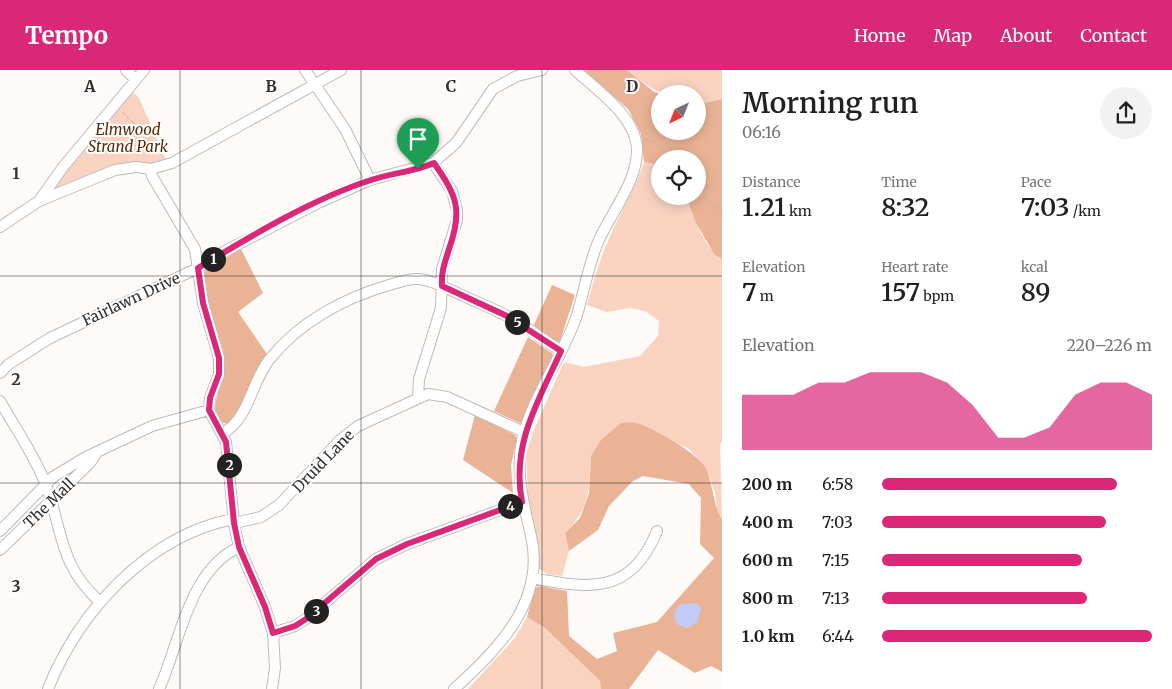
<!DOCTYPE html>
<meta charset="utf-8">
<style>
:root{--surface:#fff;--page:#f2f2f2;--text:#202124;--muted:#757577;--accent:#db2777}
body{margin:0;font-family:Merriweather,serif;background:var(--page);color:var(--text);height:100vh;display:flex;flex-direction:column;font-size:19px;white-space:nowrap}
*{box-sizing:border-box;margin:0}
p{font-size:16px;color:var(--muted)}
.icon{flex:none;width:28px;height:28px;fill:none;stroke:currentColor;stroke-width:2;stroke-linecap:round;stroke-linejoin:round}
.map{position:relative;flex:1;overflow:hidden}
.drawer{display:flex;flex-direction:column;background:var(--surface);width:450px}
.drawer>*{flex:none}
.needle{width:32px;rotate:223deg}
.controls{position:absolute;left:651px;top:15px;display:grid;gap:10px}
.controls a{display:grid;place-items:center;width:55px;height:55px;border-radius:50%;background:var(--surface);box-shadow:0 2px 12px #0003;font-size:25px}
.pin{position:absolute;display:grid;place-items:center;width:42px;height:42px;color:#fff;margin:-51px -21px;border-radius:50% 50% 50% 0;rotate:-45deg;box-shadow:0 0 5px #0007}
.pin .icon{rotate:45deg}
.km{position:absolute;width:25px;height:25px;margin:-12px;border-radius:50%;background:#222;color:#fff;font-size:14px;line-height:25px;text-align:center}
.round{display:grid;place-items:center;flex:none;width:52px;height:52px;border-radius:26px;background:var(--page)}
.summary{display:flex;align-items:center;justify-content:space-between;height:85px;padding:0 20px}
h1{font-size:28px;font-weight:600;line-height:38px}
.stats{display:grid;grid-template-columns:repeat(3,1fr);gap:8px;height:85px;padding:5px 20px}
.stats div{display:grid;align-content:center}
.stats b{font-size:25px;font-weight:600}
.stats small{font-size:14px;font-weight:400}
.stats p{font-size:14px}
.chart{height:140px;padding:10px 20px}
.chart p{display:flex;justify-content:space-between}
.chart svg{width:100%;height:90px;margin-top:5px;fill:var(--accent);opacity:.7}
ul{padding:0 20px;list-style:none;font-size:16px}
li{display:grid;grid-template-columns:80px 60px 1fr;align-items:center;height:38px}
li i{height:12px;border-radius:6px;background:var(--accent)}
header{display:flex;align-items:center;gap:30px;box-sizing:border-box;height:70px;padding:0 25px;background:var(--accent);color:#fff}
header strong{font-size:24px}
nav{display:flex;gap:28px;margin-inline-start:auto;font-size:18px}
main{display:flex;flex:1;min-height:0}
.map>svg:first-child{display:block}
.green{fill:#f9d3c0}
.forest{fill:#eab396}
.water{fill:#c1cbf6}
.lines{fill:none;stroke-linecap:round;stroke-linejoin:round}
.minor-casing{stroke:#bebab8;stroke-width:12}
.path{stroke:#b4b2b0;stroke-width:1;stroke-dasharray:4 2.5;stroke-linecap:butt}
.minor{stroke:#fff;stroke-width:10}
.route-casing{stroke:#fff;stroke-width:10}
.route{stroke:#db2777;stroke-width:6}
.grid{fill:none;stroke:#31302f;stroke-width:1;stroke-opacity:0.55}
.labels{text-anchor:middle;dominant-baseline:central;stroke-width:4;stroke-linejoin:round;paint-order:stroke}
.park-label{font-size:15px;font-style:italic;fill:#592807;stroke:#fff}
.street-label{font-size:15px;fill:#31302f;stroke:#fff}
.grid-label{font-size:16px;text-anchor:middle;font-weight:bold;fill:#31302f;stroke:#fff;stroke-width:4;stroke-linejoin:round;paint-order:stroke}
</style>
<header>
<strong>Tempo</strong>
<nav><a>Home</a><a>Map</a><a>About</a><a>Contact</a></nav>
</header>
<main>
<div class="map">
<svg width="722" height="619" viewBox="0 0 722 619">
<rect width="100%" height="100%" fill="#fefaf8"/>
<path class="green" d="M 627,0 L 722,0 L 722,29 L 700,36 L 698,35 L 698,24 C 657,24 659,25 627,0 Z
M 133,22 L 139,28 L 166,90 L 146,94 L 123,94 L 51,122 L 50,120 Z
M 644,92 L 654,94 L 660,100 L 660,126 L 686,126 L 688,129 C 695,150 703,177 722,189 L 722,371 L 720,375 L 722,449 L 718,444 L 715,422 L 705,396 L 689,379 L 637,353 L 591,386 C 589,421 590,437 565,463 L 569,481 L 562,506 L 547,504 L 537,497 L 537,471 L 528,430 L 526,384 L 533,362 L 564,292 L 584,297 L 640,286 L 658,266 L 659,251 L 645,241 L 630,238 L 607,242 L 587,235 C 593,213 599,191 609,169 C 620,142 635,119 644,92 Z
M 527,547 L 545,558 L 600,611 L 601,619 L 468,619 L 515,568 Z"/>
<path class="forest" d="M 584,0 L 627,0 L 654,22 L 661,24 L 660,61 L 698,61 L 698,35 L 722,29 L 722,189 L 714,184 L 696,153 L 686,126 L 698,126 L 698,89 L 660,89 L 660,100 L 654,94 L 644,92 L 641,64 L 628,39 Z
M 241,179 L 263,223 L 238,242 L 267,284 C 252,307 246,334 227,354 C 202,348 224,315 225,300 C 227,278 213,257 209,237 C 206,225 206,213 204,202 L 207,198 Z
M 552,215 L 575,225 L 560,271 L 557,272 L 533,257 Z
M 528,267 L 552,283 L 553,286 L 523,352 L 520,353 L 494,341 Z
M 475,345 L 515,365 L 517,368 L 511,395 L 513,423 L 463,390 Z
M 621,353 C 626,353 632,352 636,353 C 651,356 700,385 706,398 C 712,412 715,441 722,449 L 722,602 L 711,596 L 695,603 L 658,580 L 629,619 L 601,619 L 600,611 L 545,558 L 527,547 L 535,518 L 540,516 L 567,521 L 569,566 L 597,589 L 617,581 L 613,563 L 657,552 L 714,488 L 700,474 L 701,428 L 689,414 L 643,406 L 633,411 L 609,436 L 598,460 L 569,481 L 565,463 L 580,448 L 589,423 L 591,386 L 601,370 Z"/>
<path class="water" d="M 697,533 L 701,539 L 698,551 L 688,558 L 678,555 C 672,545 673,542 681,534 Z"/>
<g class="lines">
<defs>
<path id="minor" d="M 126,0 L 136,10
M 305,0 L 345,59 L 370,110
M 151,99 L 152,106 L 195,179 L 203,233 L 219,288 L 219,304 L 210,328 L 209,340 L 226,372 L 234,453 L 239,477 L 265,537 L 273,563 L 275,598 L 272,619
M 39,131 L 115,100 L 136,97 L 151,99 L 172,93 L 341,0
M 0,157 L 39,131 L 63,97 L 144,0
M 0,303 L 9,294 L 50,268 L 198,198 L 225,181 L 320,132 L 370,110 L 433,93 L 456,73 L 493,19 L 517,6 L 542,0
M 418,328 L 419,309 L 441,238 L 442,199 L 457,150 L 457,140 L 452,121 L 433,93
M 0,331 C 15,358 35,386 46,415 C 63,462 59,495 100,532
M 223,363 C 249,349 251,313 269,290 C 299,252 344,228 389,215 C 399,212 409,208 419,209 C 431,210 444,217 455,222 C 472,230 490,237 507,246 C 526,256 543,269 561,281
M 234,453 L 261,447 L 279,435 L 340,370 L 358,356 L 428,324 L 447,327 L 524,362
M 0,461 L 53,407 L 86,387 L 152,356 L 209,340
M 0,480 L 90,393 L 96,384
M 532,508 C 590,519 631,525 657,461
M 273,563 L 295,556 L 306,549 L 376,489 L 407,474 L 522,432
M 48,619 C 79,541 148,466 233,449
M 159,619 C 180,573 188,501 239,477
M 454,619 C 498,580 546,531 531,466 C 523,431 514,398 524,362 C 536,322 562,287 576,248 C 584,223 588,196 598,172 C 611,142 638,112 637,78 C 635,46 597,20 575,0"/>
</defs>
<use href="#minor" class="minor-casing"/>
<path class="path" d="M 122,42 L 138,57 L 136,73 L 138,87
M 645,69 L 654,72 L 672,89
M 698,123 L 722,142"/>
<use href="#minor" class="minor"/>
</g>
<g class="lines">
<defs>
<path id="route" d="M 434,93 C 457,126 463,140 449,179 C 445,192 441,202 442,216 L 507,246 L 561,281 C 538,332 511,374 522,432 L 407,474 L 376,489 L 306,549 L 295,556 L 273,563 L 265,537 L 239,477 L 234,453 L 226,372 L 209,340 L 210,328 L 219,304 L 219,288 L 203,233 L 198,198 C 251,166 312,129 371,110 C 391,103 414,102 434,93 Z"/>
</defs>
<use href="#route" class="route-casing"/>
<use href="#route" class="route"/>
</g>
<path class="grid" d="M 180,0 L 180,619M 361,0 L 361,619M 542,0 L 542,619M 0,206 L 722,206M 0,413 L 722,413"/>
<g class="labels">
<g class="park-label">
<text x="128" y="59">Elmwood<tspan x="128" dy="17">Strand Park</tspan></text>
</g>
<g class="street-label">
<text transform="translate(131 229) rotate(-25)">Fairlawn Drive</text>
<text transform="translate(323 391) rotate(-46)">Druid Lane</text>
<text transform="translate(49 433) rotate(-44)">The Mall</text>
</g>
</g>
<g class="grid-label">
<text x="90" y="22">A</text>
<text x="271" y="22">B</text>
<text x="451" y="22">C</text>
<text x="632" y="22">D</text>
<text x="16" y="109">1</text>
<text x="16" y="315">2</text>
<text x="16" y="522">3</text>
</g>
</svg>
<div class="controls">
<a><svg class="needle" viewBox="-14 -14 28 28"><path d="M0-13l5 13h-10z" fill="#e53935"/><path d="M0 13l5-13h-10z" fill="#757577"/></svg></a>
<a><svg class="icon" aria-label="locate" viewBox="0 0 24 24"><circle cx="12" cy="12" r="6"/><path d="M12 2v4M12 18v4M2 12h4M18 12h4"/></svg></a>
</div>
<div class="pin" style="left:418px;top:99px;background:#1e9e55"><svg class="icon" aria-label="arrive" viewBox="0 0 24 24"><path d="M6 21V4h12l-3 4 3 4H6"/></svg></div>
<b class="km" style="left:213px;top:189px">1</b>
<b class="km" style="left:229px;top:395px">2</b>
<b class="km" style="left:316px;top:541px">3</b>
<b class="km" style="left:510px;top:436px">4</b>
<b class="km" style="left:517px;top:252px">5</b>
</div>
<section class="drawer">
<div class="summary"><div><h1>Morning run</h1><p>06:16</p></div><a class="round"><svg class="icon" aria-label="share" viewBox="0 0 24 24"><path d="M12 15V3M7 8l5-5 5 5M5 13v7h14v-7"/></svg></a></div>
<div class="stats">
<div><p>Distance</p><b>1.21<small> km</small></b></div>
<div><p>Time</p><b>8:32</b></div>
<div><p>Pace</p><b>7:03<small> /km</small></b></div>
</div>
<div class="stats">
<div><p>Elevation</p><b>7<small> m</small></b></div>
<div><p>Heart rate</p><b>157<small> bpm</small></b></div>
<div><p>kcal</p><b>89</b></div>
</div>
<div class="chart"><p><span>Elevation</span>220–226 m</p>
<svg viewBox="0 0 160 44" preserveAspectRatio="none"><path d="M0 44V17L10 17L20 17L30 11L40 11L50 6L60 6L70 6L80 11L90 22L100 38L110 38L120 33L130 17L140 11L150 11L160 17V44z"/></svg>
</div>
<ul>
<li><b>200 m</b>6:58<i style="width:87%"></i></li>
<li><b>400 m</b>7:03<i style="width:83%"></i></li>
<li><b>600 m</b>7:15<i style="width:74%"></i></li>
<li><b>800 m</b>7:13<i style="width:76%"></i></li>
<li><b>1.0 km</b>6:44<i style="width:100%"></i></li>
</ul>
</section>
</main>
